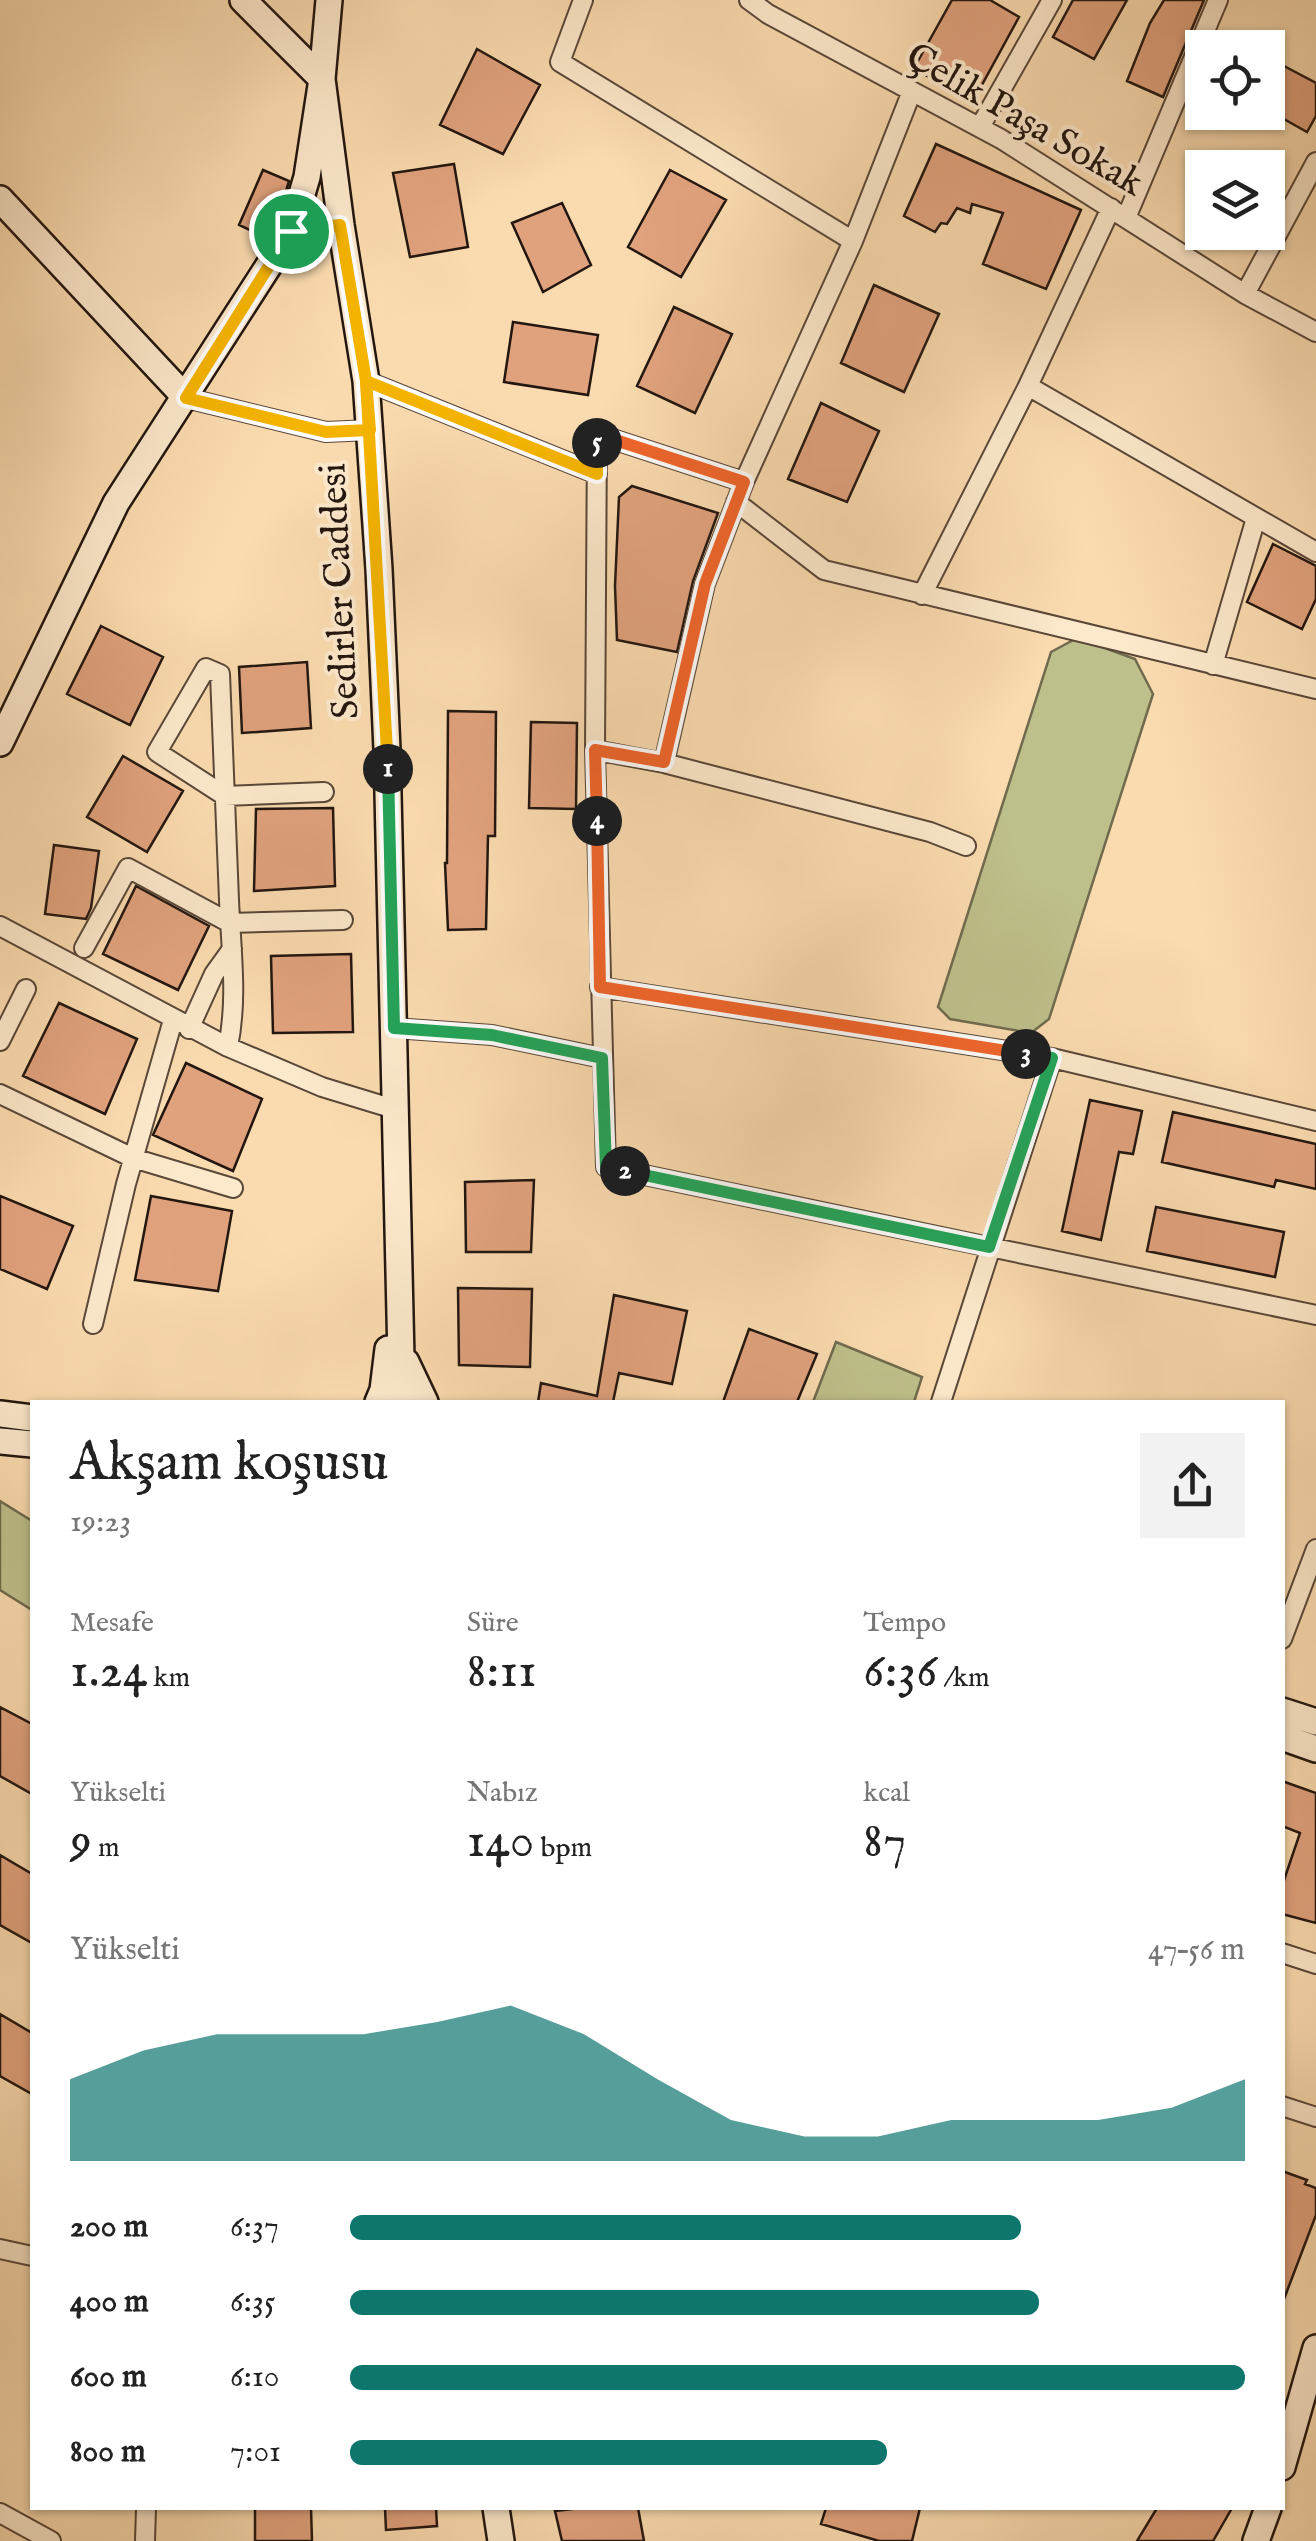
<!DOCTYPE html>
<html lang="tr">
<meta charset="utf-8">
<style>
:root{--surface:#fff;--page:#f2f2f2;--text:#222;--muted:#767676;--accent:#0f766e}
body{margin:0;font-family:"IM FELL English",serif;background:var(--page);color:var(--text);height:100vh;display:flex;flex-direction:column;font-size:38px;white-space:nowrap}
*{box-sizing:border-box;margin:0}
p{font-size:32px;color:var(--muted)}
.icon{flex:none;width:55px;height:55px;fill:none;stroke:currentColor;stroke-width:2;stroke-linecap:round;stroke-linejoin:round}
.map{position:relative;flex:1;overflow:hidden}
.details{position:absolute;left:30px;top:1400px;width:1255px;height:1110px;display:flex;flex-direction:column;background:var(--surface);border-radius:0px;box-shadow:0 2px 8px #0004}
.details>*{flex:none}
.tools{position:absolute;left:1185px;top:30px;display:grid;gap:20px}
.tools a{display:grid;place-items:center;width:100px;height:100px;border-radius:0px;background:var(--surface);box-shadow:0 2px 8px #0004;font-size:50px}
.pin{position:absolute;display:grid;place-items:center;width:85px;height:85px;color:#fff;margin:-42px;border:5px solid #fff;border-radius:50%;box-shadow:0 2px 10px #0007}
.km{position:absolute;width:50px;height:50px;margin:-25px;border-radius:50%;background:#222;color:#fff;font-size:28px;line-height:50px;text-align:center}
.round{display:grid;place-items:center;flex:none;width:105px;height:105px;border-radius:0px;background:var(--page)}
.head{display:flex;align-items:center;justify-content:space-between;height:170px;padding:0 40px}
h1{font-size:55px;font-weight:600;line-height:75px}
.metrics{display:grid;grid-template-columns:repeat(3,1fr);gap:15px;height:170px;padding:10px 40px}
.metrics div{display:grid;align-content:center}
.metrics b{font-size:50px;font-weight:600}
.metrics small{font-size:28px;font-weight:400}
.metrics p{font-size:28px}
.chart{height:280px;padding:20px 40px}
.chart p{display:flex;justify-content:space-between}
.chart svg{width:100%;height:180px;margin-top:10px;fill:var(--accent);opacity:.7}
ul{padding:0 40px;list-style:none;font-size:32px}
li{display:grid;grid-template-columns:160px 120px 1fr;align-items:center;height:75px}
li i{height:25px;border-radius:12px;background:var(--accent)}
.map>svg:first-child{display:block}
.green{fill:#bec08b;stroke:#706b4e;stroke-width:2.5}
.building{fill:#e0a27d;stroke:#231610;stroke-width:2.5}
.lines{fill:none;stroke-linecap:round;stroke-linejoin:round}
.street-casing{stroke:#594738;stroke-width:22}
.secondary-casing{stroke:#231610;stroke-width:30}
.street{stroke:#fce8cb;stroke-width:18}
.secondary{stroke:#fce8cb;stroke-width:25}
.split-1-casing{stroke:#fff;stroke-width:20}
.split-2-casing{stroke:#fff;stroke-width:20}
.split-3-casing{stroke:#fff;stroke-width:20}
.split-4-casing{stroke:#fff;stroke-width:20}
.split-5-casing{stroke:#fff;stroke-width:20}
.split-6-casing{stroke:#fff;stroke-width:20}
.split-1{stroke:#f5b400;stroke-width:12}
.split-2{stroke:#22a559;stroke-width:12}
.split-3{stroke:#22a559;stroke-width:12}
.split-4{stroke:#f0652b;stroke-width:12}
.split-5{stroke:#f0652b;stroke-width:12}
.split-6{stroke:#f5b400;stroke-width:12}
.labels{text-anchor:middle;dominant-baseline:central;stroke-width:8;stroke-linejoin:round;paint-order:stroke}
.street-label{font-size:38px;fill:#231610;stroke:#fce8cb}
</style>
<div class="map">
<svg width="1316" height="2541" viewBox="0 0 1316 2541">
<rect width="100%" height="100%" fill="#fadbaf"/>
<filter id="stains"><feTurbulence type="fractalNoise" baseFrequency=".002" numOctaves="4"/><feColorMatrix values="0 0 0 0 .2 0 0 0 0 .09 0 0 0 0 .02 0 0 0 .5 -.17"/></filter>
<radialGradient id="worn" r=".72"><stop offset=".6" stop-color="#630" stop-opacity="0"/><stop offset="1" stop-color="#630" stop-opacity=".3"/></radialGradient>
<path class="green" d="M 1077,638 L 1135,659 L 1153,694 L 1049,1019 L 1031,1033 L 950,1019 L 938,1007 L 1051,652 Z
M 836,1342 L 922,1377 L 914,1402 L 813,1402 Z
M 0,1501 L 32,1521 L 32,1610 L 0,1590 Z"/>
<path class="building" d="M 952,0 L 990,0 L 1019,17 L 972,103 L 914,68 Z
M 1073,0 L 1127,0 L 1094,59 L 1053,37 Z
M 1164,0 L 1204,0 L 1163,97 L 1127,81 L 1150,23 Z
M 477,49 L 540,85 L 503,154 L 440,125 Z
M 1284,66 L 1316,83 L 1316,116 L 1307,132 L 1268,110 L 1268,97 Z
M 936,144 L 1081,210 L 1046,289 L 983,264 L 1003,213 L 972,204 L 970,213 L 957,208 L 947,224 L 941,223 L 935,232 L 904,216 Z
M 454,164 L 468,247 L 410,257 L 393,173 Z
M 263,170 L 289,181 L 276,224 L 267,238 L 239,225 Z
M 670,170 L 726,200 L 681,277 L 628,247 Z
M 562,203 L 591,265 L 543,292 L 512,223 Z
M 874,285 L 939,314 L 904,392 L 841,363 Z
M 674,307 L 732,334 L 695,413 L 637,386 Z
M 513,322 L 598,335 L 588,395 L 504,382 Z
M 821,403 L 879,431 L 847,502 L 788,479 Z
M 632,486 L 718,513 L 693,581 L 677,652 L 617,640 L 615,586 L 619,497 Z
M 1273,544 L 1316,566 L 1316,599 L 1302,629 L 1247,602 Z
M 101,626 L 163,657 L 130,725 L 67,694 Z
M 307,662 L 311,728 L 242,733 L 239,667 Z
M 448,711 L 496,712 L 495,836 L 488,836 L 486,929 L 448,930 L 445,863 L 447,863 Z
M 531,722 L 577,723 L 576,809 L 529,808 Z
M 123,756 L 183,791 L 147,852 L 87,817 Z
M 333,808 L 335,886 L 254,891 L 256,809 Z
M 54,845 L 99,851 L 91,908 L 86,919 L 45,914 Z
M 136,886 L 209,926 L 178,990 L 103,954 Z
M 351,954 L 353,1032 L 273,1033 L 271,956 Z
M 59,1003 L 137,1039 L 105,1114 L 23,1076 Z
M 186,1063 L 262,1099 L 233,1171 L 153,1135 Z
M 1090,1100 L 1142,1111 L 1133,1154 L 1119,1152 L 1101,1240 L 1062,1231 Z
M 1173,1112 L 1316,1144 L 1316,1189 L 1276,1180 L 1274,1187 L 1162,1162 Z
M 534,1180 L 531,1252 L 466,1252 L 465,1182 Z
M 0,1196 L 73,1226 L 47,1289 L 0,1269 Z
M 151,1196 L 232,1211 L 218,1291 L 135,1280 Z
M 1156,1207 L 1284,1232 L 1275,1277 L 1147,1251 Z
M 458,1288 L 532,1289 L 530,1367 L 459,1365 Z
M 614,1295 L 687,1311 L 672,1384 L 619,1373 L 613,1402 L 538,1402 L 541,1383 L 597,1396 Z
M 749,1329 L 817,1354 L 797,1402 L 723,1402 Z
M 0,1707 L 32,1724 L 32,1794 L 0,1776 Z
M 1282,1781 L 1316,1793 L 1316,1923 L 1282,1914 L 1282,1886 L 1300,1833 L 1282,1826 Z
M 0,1855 L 32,1874 L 32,1943 L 0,1925 Z
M 0,2014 L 32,2033 L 32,2094 L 0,2076 Z
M 1282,2171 L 1307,2180 L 1305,2184 L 1316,2188 L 1316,2215 L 1284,2299 Z
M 255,2508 L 311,2508 L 312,2541 L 255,2541 Z
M 385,2508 L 436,2508 L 437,2526 L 386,2530 Z
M 581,2508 L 638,2508 L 644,2541 L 562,2541 L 555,2511 Z
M 826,2508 L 920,2508 L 912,2541 L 879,2541 L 821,2524 Z
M 1157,2508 L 1232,2508 L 1213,2541 L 1137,2541 Z"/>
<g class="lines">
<defs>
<path id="street" d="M 583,0 L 560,62 L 853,241
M 749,0 L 768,14 L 1001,139 L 1245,294 L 1316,332
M 980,127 L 1052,0
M 1126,218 L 1218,0
M 1245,294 L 1316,162
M 366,381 L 597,474
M 1028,386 L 1316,552
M 186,398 L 326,432 L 370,430
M 744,482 L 597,434 L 595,750 L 606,1167 L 1316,1315
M 736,502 L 824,570 L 1316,689
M 922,595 L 1028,386 L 1111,208
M 1213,665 L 1256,518
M 595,750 L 664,763 L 930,832 L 966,846
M 664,763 L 705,584 L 744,482 L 853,241 L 912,91
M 0,926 L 228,1047 L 322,1087 L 394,1109
M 84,948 L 128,868 L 230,923 L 343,920
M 600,987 L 1052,1058 L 1316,1121
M 394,1028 L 492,1035 L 602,1058
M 189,1029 L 214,974 L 232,949
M 0,1041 L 26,989
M 228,1047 C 238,997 231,951 229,900 C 226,825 223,749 220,674 L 206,668 L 157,752 L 225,796 L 324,792
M 0,1094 L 133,1158 L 233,1188
M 93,1324 L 126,1184 L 173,1020
M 941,1402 L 1052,1058
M 1282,1639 L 1316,1549
M 1282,1953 L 1316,1964
M 1282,2106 L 1316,2117
M 0,2249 L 32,2256
M 0,2513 L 51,2541
M 145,2541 L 146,2508"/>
<path id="secondary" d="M 243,0 L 322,79
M 322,79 L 341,225 L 366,381 L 379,569 L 387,750 L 402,1402
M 0,199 L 186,398
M 291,231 L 341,225
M 0,743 L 116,503 L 291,231 L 307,177 L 322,79 L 329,0
M 406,1362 L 425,1402
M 378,1402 L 383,1390 L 388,1349
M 0,1414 L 32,1418
M 0,1441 L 32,1444
M 1282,1711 L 1316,1722
M 1282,1737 L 1316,1749
M 1282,2467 L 1316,2348
M 496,2508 L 501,2541
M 1256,2541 L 1268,2508"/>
</defs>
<use href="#street" class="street-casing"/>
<use href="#secondary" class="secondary-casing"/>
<use href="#street" class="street"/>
<use href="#secondary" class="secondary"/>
</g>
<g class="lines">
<defs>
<path id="split-1" d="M 291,231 L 340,225 L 366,381 L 388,769"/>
<path id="split-2" d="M 388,769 L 394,1028 L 492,1035 L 602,1058 L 606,1167 L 625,1171"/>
<path id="split-3" d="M 625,1171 L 989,1247 L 1052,1058 L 1026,1054"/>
<path id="split-4" d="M 597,821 L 600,987 L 1026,1054"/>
<path id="split-5" d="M 597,821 L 595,750 L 664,762 L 705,584 L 744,482 L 597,434 L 597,443"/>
<path id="split-6" d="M 291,231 L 186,398 L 326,432 L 370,430 L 366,381 L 597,474 L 597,443"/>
</defs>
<use href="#split-1" class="split-1-casing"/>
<use href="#split-2" class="split-2-casing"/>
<use href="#split-3" class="split-3-casing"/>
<use href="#split-4" class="split-4-casing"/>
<use href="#split-5" class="split-5-casing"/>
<use href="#split-6" class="split-6-casing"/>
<use href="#split-1" class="split-1"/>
<use href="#split-2" class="split-2"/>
<use href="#split-3" class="split-3"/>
<use href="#split-4" class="split-4"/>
<use href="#split-5" class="split-5"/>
<use href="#split-6" class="split-6"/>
</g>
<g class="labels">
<g class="street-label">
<text transform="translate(1024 121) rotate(30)">Çelik Paşa Sokak</text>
<text transform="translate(341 591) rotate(-93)">Sedirler Caddesi</text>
</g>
</g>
<rect width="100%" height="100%" filter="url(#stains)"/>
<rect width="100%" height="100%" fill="url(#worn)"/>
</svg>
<div class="tools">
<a><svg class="icon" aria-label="locate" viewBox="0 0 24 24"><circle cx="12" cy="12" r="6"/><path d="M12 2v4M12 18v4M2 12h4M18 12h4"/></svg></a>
<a><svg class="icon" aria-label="layers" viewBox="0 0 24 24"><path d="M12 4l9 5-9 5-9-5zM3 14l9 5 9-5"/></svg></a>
</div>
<div class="pin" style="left:291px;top:231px;background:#1e9e55"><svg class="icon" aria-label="arrive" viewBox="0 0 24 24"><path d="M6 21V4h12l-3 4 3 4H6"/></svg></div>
<b class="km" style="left:388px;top:769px">1</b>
<b class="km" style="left:625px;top:1171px">2</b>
<b class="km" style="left:1026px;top:1054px">3</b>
<b class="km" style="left:597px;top:821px">4</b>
<b class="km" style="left:597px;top:443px">5</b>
<section class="details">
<div class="head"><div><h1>Akşam koşusu</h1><p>19:23</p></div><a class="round"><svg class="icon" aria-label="share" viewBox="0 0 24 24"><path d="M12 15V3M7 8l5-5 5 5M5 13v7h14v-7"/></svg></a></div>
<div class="metrics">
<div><p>Mesafe</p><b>1.24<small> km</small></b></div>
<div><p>Süre</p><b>8:11</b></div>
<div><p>Tempo</p><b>6:36<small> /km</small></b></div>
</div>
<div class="metrics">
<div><p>Yükselti</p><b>9<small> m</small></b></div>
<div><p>Nabız</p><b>140<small> bpm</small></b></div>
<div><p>kcal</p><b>87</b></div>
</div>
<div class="chart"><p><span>Yükselti</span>47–56 m</p>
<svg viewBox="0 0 160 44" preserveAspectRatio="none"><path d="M0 44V24L10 17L20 13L30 13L40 13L50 10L60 6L70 13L80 24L90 34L100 38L110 38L120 34L130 34L140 34L150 31L160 24V44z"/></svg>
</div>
<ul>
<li><b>200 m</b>6:37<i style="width:75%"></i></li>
<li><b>400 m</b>6:35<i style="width:77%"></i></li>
<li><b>600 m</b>6:10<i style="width:100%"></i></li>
<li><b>800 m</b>7:01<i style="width:60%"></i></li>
</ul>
</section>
</div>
